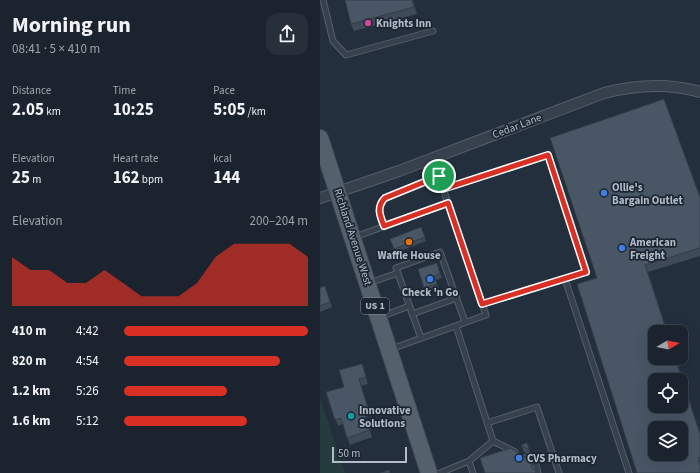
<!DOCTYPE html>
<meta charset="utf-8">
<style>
:root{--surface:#1a232e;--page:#272f3a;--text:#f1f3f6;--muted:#9fa4aa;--line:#38404a;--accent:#d93025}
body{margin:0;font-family:"Source Sans 3",sans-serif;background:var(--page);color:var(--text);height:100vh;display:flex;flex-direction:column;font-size:15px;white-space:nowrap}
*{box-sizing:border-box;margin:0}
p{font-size:13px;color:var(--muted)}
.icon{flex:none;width:22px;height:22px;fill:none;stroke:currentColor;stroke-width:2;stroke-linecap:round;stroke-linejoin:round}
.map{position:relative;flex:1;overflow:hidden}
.panel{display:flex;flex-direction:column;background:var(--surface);width:320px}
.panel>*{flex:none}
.needle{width:26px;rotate:80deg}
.buttons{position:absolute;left:328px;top:325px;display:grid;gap:8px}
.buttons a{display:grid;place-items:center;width:40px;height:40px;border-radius:8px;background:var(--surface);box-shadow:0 4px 16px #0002,0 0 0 1px var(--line);font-size:20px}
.scale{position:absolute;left:12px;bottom:10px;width:75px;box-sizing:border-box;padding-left:4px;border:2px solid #b3bcc8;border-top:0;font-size:11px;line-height:14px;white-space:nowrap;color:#b3bcc8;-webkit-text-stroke:3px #1c2632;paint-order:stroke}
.pin{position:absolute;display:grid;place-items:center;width:34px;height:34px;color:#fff;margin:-17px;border:2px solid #fff;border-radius:50%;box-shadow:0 1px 4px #0007}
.round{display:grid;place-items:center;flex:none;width:42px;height:42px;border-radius:12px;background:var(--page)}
.head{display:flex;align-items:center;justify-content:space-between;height:68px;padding:0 12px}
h1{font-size:22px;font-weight:700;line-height:30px}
.metrics{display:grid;grid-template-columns:repeat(3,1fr);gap:6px;height:68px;padding:4px 12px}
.metrics div{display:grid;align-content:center}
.metrics b{font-size:17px;font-weight:700}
.metrics small{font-size:11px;font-weight:400}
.metrics p{font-size:11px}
.chart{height:112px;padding:8px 12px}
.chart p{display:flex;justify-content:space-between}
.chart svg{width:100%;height:72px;margin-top:4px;fill:var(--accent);opacity:.7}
ul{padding:0 12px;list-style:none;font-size:13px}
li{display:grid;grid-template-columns:64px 48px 1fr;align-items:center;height:30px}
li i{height:10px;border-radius:5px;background:var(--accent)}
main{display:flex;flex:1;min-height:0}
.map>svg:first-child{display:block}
.green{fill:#253c3e}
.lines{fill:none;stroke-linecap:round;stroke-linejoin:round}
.lane-casing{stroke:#555f6b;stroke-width:7}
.street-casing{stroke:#555f6b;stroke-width:12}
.primary-casing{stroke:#404a56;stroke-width:18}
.lane{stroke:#37414d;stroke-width:5}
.street{stroke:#37414d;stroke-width:10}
.primary{stroke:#55606d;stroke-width:16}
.wall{fill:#3f4a58}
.shaded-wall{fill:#333c47}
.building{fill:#495666;stroke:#333c47;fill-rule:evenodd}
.route-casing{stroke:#fff;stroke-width:8}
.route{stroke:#d93025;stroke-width:5}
.hotel-dot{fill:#d1479c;stroke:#1c2632;stroke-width:1.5}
.shop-dot{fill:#3f7fe0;stroke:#1c2632;stroke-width:1.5}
.food-dot{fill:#e8710a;stroke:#1c2632;stroke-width:1.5}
.culture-dot{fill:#0f9aa8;stroke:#1c2632;stroke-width:1.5}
.labels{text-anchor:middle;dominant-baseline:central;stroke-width:3.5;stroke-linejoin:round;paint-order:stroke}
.shield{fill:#1c2632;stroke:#868f9b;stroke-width:1}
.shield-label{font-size:10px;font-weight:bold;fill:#b3bcc8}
.poi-label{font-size:11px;font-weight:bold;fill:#b3bcc8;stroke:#1c2632;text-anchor:start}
.street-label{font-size:11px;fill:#b3bcc8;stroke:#1c2632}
</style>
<main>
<section class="panel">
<div class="head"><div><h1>Morning run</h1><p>08:41 · 5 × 410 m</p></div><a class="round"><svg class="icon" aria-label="share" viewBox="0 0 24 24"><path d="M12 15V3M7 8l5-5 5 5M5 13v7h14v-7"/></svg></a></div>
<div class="metrics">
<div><p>Distance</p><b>2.05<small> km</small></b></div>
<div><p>Time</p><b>10:25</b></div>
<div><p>Pace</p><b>5:05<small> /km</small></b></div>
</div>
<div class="metrics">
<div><p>Elevation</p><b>25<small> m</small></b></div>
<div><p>Heart rate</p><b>162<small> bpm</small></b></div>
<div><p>kcal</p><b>144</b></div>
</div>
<div class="chart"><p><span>Elevation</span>200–204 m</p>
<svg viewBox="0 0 160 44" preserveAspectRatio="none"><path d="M0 44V14L10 22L20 22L30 30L40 30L50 22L60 30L70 38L80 38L90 38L100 30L110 14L120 6L130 6L140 6L150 6L160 14V44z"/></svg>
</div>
<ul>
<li><b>410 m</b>4:42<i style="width:100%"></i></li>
<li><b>820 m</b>4:54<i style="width:85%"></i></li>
<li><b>1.2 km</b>5:26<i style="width:56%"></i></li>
<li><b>1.6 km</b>5:12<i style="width:67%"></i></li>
</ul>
</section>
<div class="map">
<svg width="380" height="473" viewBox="0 0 380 473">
<rect width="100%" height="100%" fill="#232f3d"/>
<path class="green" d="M 0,398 L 25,473 L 0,473 Z"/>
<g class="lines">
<defs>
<path id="lane" d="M 3,0 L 13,41 L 26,55 L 113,31
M 123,189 L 228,155 L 266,271 L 245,279
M 64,227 C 60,216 56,207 65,198 L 119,176
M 35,237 L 128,203
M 49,283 L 78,273
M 163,304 L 245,279 L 309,473
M 92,314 L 137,298
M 60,317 L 89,306
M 136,326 L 173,441 L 149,461
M 101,338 L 76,268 L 120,252 L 145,322
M 71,349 L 166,315 L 113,159
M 167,423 L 217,407 L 239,473
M 173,441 L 195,452
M 205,458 L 216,465 L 218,473
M 120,473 L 149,461 L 153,473"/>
<path id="street" d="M 0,198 L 79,171 L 284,93 C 315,85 349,83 380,92"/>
<path id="primary" d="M 0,138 L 109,473"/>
</defs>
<use href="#lane" class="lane-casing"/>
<use href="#street" class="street-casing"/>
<use href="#primary" class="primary-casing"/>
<use href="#lane" class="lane"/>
<use href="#street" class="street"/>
<use href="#primary" class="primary"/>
</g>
<path class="wall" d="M 93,0 L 97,14 L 34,31 L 31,24 Z
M 380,197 L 380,256 L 328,272 L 380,433 L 380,473 L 277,278 Z
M 101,227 L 106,241 L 75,253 L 70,239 Z
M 117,263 L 122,278 L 116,280 L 118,288 L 106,292 L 98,269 Z
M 5,286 L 12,307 L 0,312 L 0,288 Z
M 44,370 L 48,384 L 41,386 L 51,415 L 46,417 L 52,437 L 30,445 L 23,424 L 18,426 L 6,392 L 24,387 Z
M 207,443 L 212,457 L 204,452 L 201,445 Z"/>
<path class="shaded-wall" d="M 92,0 L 93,0 L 97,14 L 94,7 Z"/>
<path class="building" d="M 25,0 L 92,0 L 94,7 L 31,24 Z
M 344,99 L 380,197 L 380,248 L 325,265 L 347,332 L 335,332 L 335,358 L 355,358 L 380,434 L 380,457 L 378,458 L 380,466 L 380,473 L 317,473 L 257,284 L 277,278 L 230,138 ZM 335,380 L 361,380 L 361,406 L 335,406 ZM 335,428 L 361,428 L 361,454 L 335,454 Z
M 101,227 L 105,237 L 74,249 L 70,239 Z
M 117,263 L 120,274 L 114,276 L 117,284 L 104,288 L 98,269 Z
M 5,286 L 10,302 L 0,306 L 0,288 Z
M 42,364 L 46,377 L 39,379 L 48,409 L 43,410 L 50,430 L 27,438 L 21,418 L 15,420 L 6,392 L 24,387 L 19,370 Z
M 207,443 L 209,450 L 201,445 Z
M 191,448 L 210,460 L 212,468 L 215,470 L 216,473 L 165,473 L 160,458 Z
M 69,470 L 70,473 L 60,473 Z"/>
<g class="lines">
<defs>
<path id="route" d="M 228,155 L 266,272 L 162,304 L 128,203 L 64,226 C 60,216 56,207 65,198 L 119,176 L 123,189 Z"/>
</defs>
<use href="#route" class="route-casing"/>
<use href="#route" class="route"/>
</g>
<circle class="hotel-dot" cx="48" cy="23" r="4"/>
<g class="shop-dot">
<circle cx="284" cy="193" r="4"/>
<circle cx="302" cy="248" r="4"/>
<circle cx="110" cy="279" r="4"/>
<circle cx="199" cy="458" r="4"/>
</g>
<circle class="food-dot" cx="89" cy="242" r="4"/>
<circle class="culture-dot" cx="31" cy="416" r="4"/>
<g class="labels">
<rect class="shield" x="41" y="298" width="28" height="16" rx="3"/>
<g class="shield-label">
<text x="55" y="306">US 1</text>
</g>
<g class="poi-label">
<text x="56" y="23">Knights Inn</text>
<text x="292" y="187">Ollie's<tspan x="292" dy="13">Bargain Outlet</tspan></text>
<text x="310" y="242">American<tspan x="310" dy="13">Freight</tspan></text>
<text x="89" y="255" text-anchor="middle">Waffle House</text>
<text x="110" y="292" text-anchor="middle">Check 'n Go</text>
<text x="39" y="410">Innovative<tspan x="39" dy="13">Solutions</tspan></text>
<text x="207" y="458">CVS Pharmacy</text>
</g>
<g class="street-label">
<text transform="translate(197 126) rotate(-21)">Cedar Lane</text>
<text transform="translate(33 237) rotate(72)">Richland Avenue West</text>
</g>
</g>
</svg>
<div class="buttons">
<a><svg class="needle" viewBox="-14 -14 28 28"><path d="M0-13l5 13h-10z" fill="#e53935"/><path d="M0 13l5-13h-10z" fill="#9fa4aa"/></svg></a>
<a><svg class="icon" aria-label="locate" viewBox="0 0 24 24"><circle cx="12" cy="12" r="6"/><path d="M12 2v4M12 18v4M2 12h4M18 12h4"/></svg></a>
<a><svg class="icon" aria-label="layers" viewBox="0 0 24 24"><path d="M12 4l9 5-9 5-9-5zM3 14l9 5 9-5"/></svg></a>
</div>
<div class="scale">50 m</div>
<div class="pin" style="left:119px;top:176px;background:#1e9e55"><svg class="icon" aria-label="arrive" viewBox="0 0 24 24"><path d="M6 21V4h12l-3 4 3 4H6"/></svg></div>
</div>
</main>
